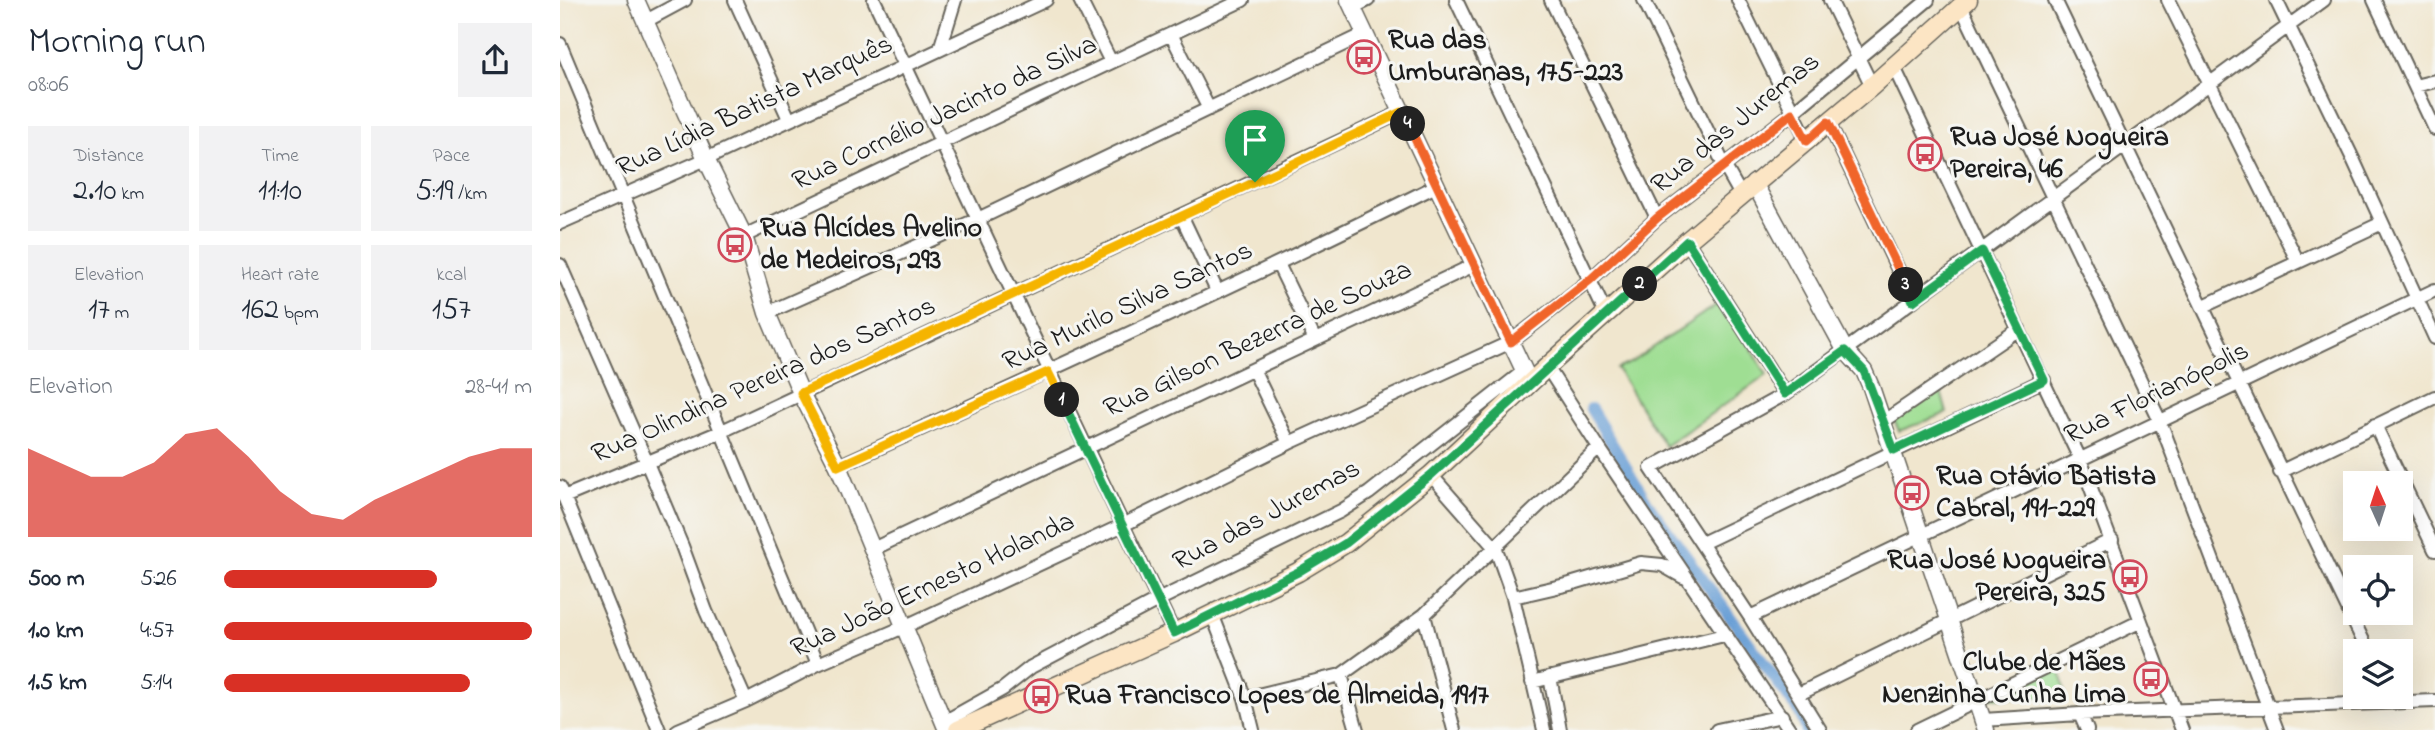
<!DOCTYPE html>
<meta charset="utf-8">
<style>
:root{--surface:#fff;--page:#f2f2f3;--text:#1f2937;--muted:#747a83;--accent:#d93025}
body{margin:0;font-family:"Indie Flower",sans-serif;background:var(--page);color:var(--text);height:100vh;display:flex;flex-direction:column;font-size:26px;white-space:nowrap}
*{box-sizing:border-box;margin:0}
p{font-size:23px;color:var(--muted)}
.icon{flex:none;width:38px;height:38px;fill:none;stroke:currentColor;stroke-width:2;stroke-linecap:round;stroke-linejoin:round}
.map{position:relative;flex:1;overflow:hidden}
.drawer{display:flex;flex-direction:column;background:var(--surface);width:560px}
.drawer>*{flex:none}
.needle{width:46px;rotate:357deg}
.fabs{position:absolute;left:1783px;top:471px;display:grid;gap:14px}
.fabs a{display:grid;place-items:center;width:70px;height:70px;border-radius:0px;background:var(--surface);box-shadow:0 7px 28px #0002;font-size:35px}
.pin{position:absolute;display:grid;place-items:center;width:60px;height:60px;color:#fff;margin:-72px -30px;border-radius:50% 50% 50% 0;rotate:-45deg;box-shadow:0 0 7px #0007}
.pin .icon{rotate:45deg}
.km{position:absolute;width:35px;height:35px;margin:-18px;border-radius:50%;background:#222;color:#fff;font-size:19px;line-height:35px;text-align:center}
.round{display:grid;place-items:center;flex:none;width:74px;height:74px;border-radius:0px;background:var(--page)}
.headline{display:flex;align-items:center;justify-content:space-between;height:119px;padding:0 28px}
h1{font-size:38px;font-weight:600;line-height:52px}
.figures{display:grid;grid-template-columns:repeat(3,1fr);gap:10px;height:119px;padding:7px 28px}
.figures div{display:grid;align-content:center;border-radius:0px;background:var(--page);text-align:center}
.figures b{font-size:30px;font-weight:600}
.figures small{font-size:19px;font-weight:400}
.figures p{font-size:19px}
.chart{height:196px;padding:14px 28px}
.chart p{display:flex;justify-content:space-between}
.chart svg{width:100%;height:126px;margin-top:7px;fill:var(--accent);opacity:.7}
ul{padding:0 28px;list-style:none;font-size:23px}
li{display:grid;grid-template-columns:112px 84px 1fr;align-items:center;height:52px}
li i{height:18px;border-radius:9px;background:var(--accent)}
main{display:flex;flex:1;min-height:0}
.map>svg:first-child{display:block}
.green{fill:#9fde93;stroke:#5e7d58;stroke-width:2}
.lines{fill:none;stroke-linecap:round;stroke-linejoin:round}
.canal{stroke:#689ed5;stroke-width:12}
.minor-casing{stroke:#66635a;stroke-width:16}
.tertiary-casing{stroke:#66635a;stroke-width:19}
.secondary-casing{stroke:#66635a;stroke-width:21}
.minor{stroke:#fff;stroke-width:12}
.tertiary{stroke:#fff;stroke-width:16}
.secondary{stroke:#fce5c4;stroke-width:18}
.split-1-casing{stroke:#fff;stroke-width:14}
.split-2-casing{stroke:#fff;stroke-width:14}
.split-3-casing{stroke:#fff;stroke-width:14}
.split-4-casing{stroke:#fff;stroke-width:14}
.split-5-casing{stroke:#fff;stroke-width:14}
.split-1{stroke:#f5b400;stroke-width:9}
.split-2{stroke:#22a559;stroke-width:9}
.split-3{stroke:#22a559;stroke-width:9}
.split-4{stroke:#f0652b;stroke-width:9}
.split-5{stroke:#f5b400;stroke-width:9}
.labels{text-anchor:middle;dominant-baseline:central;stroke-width:6;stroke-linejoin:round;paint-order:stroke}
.poi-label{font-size:28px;font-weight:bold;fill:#1c1c1c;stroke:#f6f6f2;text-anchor:start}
.street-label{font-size:28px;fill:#1c1c1c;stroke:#f6f6f2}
</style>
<main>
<section class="drawer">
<div class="headline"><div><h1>Morning run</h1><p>08:06</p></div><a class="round"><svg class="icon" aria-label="share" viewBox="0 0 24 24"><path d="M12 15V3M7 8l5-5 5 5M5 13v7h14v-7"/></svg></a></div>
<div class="figures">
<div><p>Distance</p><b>2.10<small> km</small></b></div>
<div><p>Time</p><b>11:10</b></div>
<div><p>Pace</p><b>5:19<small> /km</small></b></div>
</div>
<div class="figures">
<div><p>Elevation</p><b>17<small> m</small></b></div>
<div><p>Heart rate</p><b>162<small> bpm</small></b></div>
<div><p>kcal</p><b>157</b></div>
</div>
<div class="chart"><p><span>Elevation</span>28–41 m</p>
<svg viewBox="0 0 160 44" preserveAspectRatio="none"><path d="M0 44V13L10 18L20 23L30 23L40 18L50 8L60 6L70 16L80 28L90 36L100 38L110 31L120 26L130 21L140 16L150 13L160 13V44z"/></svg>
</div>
<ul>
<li><b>500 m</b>5:26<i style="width:69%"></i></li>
<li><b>1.0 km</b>4:57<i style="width:100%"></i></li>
<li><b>1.5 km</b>5:14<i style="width:80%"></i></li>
</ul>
</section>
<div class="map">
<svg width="1875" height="730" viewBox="0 0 1875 730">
<rect width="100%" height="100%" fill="#f6f6f2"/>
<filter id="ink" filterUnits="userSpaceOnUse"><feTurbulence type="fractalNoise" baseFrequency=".0143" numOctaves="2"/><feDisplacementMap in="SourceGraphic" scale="14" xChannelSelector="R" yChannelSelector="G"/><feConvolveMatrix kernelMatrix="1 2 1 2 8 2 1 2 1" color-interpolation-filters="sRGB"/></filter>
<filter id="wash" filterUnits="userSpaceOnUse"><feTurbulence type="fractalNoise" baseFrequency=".00686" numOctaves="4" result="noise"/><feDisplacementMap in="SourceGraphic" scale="28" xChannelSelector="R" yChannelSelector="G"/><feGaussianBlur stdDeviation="1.57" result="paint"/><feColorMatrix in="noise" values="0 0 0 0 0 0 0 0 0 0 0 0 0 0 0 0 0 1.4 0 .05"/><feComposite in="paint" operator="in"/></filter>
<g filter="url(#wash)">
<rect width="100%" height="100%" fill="#f0e6ce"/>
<path class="green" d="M 1163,300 L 1207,375 L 1105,446 L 1057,369 L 1072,362 Z
M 1380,388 L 1387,413 L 1339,431 L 1333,418 Z
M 1499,663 L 1505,697 L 1424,698 Z"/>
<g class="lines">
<path class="canal" d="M 1031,409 L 1088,504 L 1240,713 L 1247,730"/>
</g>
</g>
<g filter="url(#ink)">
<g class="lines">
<defs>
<path id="minor" d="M 175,0 L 229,119
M 314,0 L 614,633
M 520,0 L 551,62
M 896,0 L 1046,314
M 991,0 L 1097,218
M 1084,0 L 1164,165 L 1181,195
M 1178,0 L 1247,140
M 1270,0 L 1312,86
M 1495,0 C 1601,216 1702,435 1808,651
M 1608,0 L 1738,262
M 1716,0 L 1793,159 L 1875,338
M 1814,0 L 1875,129
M 1401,6 L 1600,421 L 1717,730
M 792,8 L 808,0
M 86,21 L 125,0
M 611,34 L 649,109
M 0,44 L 258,664
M 380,49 L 395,0
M 1333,65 L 1520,459 L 1622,730
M 1855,86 L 1875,81
M 1268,122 L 1353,301
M 622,217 L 657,291
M 0,223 L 146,159 L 486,0
M 184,236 L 683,0
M 1127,241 L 1225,394
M 718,264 L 755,340
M 0,265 L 87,463 L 122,546 L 146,611 L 186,701
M 1644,306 L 1822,223
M 207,313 L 418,219 L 805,34
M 987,367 L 1039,448 L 1230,730
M 694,371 L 729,443
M 1324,421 L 1459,329
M 1815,425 L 1875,550
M 278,466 C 479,376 679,284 876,186
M 1720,472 L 1875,397
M 871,475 L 936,549 L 953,597 L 984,730
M 0,487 L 99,730
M 4,497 L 160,432 L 842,112
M 1142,543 L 1484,380
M 313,549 L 914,265
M 953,597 L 1010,584 L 1081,563 L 1102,565 L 1123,577
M 652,614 L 685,698 L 693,730
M 864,615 L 894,730
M 1190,617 L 1875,290
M 781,675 L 797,730
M 990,677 L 1000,730
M 972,682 L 1164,635
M 1239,694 L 1552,540
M 685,698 L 781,675 L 864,615 L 1039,448
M 1520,714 L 1527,730
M 1423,720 L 1520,714 L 1875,701
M 384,722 L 443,689 L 471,667 L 492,656 L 598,600 L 781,511 L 809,493 L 964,371
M 118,730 L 186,701 L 258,664 L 346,626 L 561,526 L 729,443 L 951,342 L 1030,280 L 1097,218 L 1232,113 L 1368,0
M 1157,730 L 1222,716
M 1260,730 L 1190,617 L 1091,468 L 1225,394 L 1764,0
M 1357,730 L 1581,621"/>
<path id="tertiary" d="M 76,0 L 146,159 L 184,236 L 207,313 L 241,393 L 278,466 L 387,730
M 789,0 L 970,383
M 1194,183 L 1285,350 L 1304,371 L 1311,387 L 1426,730"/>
<path id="secondary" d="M 398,730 L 614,633 L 738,572 L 786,543 L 871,475 L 987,367 L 1127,241 L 1312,86 L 1408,0"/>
</defs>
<use href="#minor" class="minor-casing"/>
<use href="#tertiary" class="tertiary-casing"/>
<use href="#secondary" class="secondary-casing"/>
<use href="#minor" class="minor"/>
<use href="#tertiary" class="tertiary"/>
<use href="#secondary" class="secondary"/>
</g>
</g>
<g class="lines" filter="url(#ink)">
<defs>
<path id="split-1" d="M 502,400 L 488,372 L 278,466 L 241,393 L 695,182"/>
<path id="split-2" d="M 502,400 L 614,633 L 738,572 L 786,543 L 871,475 L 1080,284"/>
<path id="split-3" d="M 1080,284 L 1127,241 L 1225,394 L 1285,351 L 1304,371 L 1334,450 L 1484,380 L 1422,251 L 1353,301 L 1346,285"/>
<path id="split-4" d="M 848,124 L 951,342 L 1030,280 L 1097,218 L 1232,113 L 1247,141 L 1268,122 L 1346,285"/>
<path id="split-5" d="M 695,182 L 842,112 L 848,124"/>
</defs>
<use href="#split-1" class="split-1-casing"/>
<use href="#split-2" class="split-2-casing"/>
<use href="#split-3" class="split-3-casing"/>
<use href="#split-4" class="split-4-casing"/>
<use href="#split-5" class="split-5-casing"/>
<use href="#split-1" class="split-1"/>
<use href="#split-2" class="split-2"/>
<use href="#split-3" class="split-3"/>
<use href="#split-4" class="split-4"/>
<use href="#split-5" class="split-5"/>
</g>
<defs>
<symbol id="bus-ring" viewBox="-11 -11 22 22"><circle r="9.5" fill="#f6f6f2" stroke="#d1495b" stroke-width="1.5"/><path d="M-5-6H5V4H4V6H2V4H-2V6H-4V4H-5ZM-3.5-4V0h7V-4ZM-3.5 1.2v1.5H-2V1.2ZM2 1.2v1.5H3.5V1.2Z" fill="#d1495b"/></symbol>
</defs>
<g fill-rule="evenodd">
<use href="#bus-ring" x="785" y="38" width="38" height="38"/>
<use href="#bus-ring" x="1346" y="135" width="38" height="38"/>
<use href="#bus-ring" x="156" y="226" width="38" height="38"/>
<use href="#bus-ring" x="1333" y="474" width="38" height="38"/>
<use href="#bus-ring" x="1551" y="558" width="38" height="38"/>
<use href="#bus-ring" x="1572" y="660" width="38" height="38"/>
<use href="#bus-ring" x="462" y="677" width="38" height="38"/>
</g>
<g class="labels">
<g class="poi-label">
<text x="828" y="41">Rua das<tspan x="828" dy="32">Umburanas, 175-223</tspan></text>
<text x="1390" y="138">Rua José Nogueira<tspan x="1390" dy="32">Pereira, 46</tspan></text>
<text x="200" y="229">Rua Alcídes Avelino<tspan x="200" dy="32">de Medeiros, 293</tspan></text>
<text x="1376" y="477">Rua Otávio Batista<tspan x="1376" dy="32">Cabral, 191-229</tspan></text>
<text x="1546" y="561" text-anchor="end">Rua José Nogueira<tspan x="1546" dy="32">Pereira, 325</tspan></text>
<text x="1566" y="663" text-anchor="end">Clube de Mães<tspan x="1566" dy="32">Nenzinha Cunha Lima</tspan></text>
<text x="505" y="696">Rua Francisco Lopes de Almeida, 1917</text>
</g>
<g class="street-label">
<text transform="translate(195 107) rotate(-25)">Rua Lídia Batista Marquês</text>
<text transform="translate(385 114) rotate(-25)">Rua Cornélio Jacinto da Silva</text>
<text transform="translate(1176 124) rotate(-39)">Rua das Juremas</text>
<text transform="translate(568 307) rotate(-25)">Rua Murilo Silva Santos</text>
<text transform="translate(698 340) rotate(-25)">Rua Gilson Bezerra de Souza</text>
<text transform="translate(204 381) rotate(-24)">Rua Olindina Pereira dos Santos</text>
<text transform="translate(1597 394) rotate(-26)">Rua Florianópolis</text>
<text transform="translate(707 516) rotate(-28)">Rua das Juremas</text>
<text transform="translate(373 586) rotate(-25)">Rua João Ernesto Holanda</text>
</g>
</g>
</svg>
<div class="fabs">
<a><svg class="needle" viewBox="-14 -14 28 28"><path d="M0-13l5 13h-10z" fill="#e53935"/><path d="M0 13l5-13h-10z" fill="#747a83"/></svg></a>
<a><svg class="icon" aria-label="locate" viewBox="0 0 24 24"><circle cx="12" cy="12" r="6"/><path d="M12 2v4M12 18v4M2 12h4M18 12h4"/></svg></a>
<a><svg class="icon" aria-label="layers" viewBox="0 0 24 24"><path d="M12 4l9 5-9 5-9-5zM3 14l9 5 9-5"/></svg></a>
</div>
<div class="pin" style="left:695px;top:182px;background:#1e9e55"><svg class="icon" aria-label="arrive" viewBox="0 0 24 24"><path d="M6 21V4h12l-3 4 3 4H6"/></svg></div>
<b class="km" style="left:502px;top:400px">1</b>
<b class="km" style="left:1080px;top:284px">2</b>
<b class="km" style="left:1346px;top:285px">3</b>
<b class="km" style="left:848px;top:124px">4</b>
</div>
</main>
